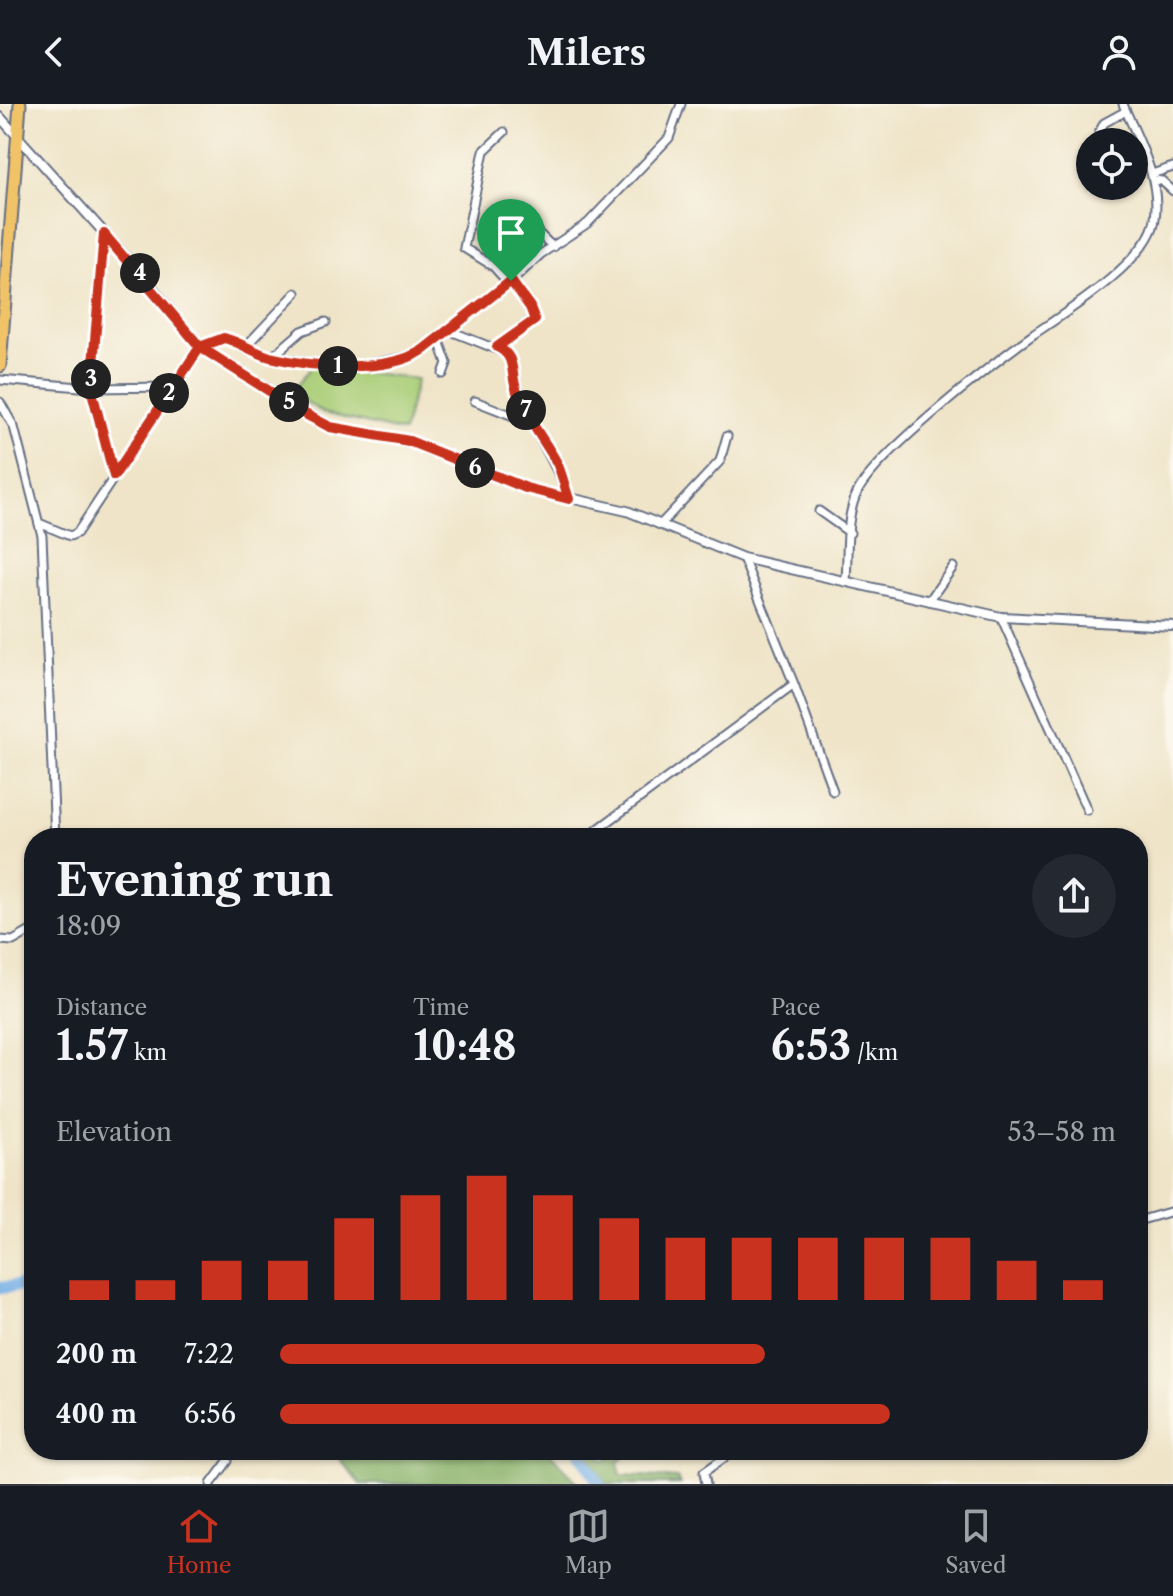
<!DOCTYPE html>
<meta charset="utf-8">
<style>
:root{--surface:#171b24;--page:#242831;--text:#f1f3f6;--muted:#9ea1a6;--line:#363941;--accent:#c8321e}
body{margin:0;font-family:"Libre Caslon Text",serif;background:var(--page);color:var(--text);height:100vh;display:flex;flex-direction:column;font-size:30px;white-space:nowrap}
*{box-sizing:border-box;margin:0}
p{font-size:26px;color:var(--muted)}
.icon{flex:none;width:44px;height:44px;fill:none;stroke:currentColor;stroke-width:2;stroke-linecap:round;stroke-linejoin:round}
.map{position:relative;flex:1;overflow:hidden}
.sheet{position:absolute;left:24px;top:724px;width:1124px;height:632px;display:flex;flex-direction:column;background:var(--surface);border-radius:32px;box-shadow:0 2px 6px #0004}
.sheet>*{flex:none}
.tools{position:absolute;left:1076px;top:24px;display:grid;gap:16px}
.tools a{display:grid;place-items:center;width:72px;height:72px;border-radius:50%;background:var(--surface);box-shadow:0 2px 6px #0004;font-size:40px}
.pin{position:absolute;display:grid;place-items:center;width:68px;height:68px;color:#fff;margin:-82px -34px;border-radius:50% 50% 50% 0;rotate:-45deg;box-shadow:0 0 8px #0007}
.pin .icon{rotate:45deg}
.km{position:absolute;width:40px;height:40px;margin:-20px;border-radius:50%;background:#222;color:#fff;font-size:22px;line-height:40px;text-align:center}
.round{display:grid;place-items:center;flex:none;width:84px;height:84px;border-radius:42px;background:var(--page)}
.head{display:flex;align-items:center;justify-content:space-between;height:136px;padding:0 32px}
h1{font-size:44px;font-weight:800;line-height:60px}
.stats{display:grid;grid-template-columns:repeat(3,1fr);gap:12px;height:136px;padding:8px 32px}
.stats div{display:grid;align-content:center}
.stats b{font-size:40px;font-weight:800}
.stats small{font-size:22px;font-weight:400}
.stats p{font-size:22px}
.chart{height:224px;padding:16px 32px}
.chart p{display:flex;justify-content:space-between}
.chart svg{width:100%;height:144px;margin-top:8px;stroke:var(--accent);stroke-width:6}
ul{padding:0 32px;list-style:none;font-size:26px}
li{display:grid;grid-template-columns:128px 96px 1fr;align-items:center;height:60px}
li i{height:20px;border-radius:10px;background:var(--accent)}
header{display:flex;justify-content:space-between;align-items:center;height:104px;padding:0 32px;background:var(--surface);font-size:36px;font-weight:800}
.menu{display:flex;justify-content:space-around;align-items:center;height:112px;border-top:2px solid var(--line);background:var(--surface);font-size:22px;color:var(--muted)}
.menu a{display:grid;justify-items:center;gap:4px}
.menu .current{color:var(--accent)}
.map>svg:first-child{display:block}
.green{fill:#aace78;stroke:#627e6b;stroke-width:2}
.forest{fill:#87b168;stroke:#517063;stroke-width:2}
.lines{fill:none;stroke-linecap:round;stroke-linejoin:round}
.river{stroke:#78b0e7;stroke-width:12}
.minor-casing{stroke:#656e83;stroke-width:11}
.tertiary-casing{stroke:#656e83;stroke-width:12}
.trunk-casing{stroke:#656e83;stroke-width:15}
.minor{stroke:#fff;stroke-width:7}
.tertiary{stroke:#fff;stroke-width:8}
.trunk{stroke:#f1c369;stroke-width:11}
.route-casing{stroke:#fff;stroke-width:16}
.route{stroke:#c8321e;stroke-width:10}
</style>
<header><svg class="icon" aria-label="back" viewBox="0 0 24 24"><path d="M15 5l-7 7 7 7"/></svg>Milers<svg class="icon" aria-label="person" viewBox="0 0 24 24"><circle cx="12" cy="8" r="4"/><path d="M4 21q1-7 8-7t8 7"/></svg></header>
<div class="map">
<svg width="1173" height="1380" viewBox="0 0 1173 1380">
<rect width="100%" height="100%" fill="#fbf7ec"/>
<filter id="ink" filterUnits="userSpaceOnUse"><feTurbulence type="fractalNoise" baseFrequency=".0125" numOctaves="2"/><feDisplacementMap in="SourceGraphic" scale="16" xChannelSelector="R" yChannelSelector="G"/><feConvolveMatrix kernelMatrix="1 2 1 2 8 2 1 2 1" color-interpolation-filters="sRGB"/></filter>
<filter id="wash" filterUnits="userSpaceOnUse"><feTurbulence type="fractalNoise" baseFrequency=".006" numOctaves="4" result="noise"/><feDisplacementMap in="SourceGraphic" scale="32" xChannelSelector="R" yChannelSelector="G"/><feGaussianBlur stdDeviation="1.8" result="paint"/><feColorMatrix in="noise" values="0 0 0 0 0 0 0 0 0 0 0 0 0 0 0 0 0 1.4 0 .05"/><feComposite in="paint" operator="in"/></filter>
<g filter="url(#wash)">
<rect width="100%" height="100%" fill="#efe4c8"/>
<path class="green" d="M 313,261 L 417,275 L 403,328 L 323,309 L 292,288 Z"/>
<path class="forest" d="M 332,1346 L 378,1346 L 400,1351 L 426,1346 L 547,1346 L 579,1380 L 360,1380 Z
M 585,1346 L 597,1346 L 602,1355 L 607,1356 L 616,1346 L 650,1346 L 626,1351 L 618,1358 L 621,1371 L 677,1374 L 680,1380 L 605,1380 Z"/>
<g class="lines">
<path class="river" d="M 0,1184 L 34,1180
M 579,1346 L 599,1380"/>
</g>
</g>
<g filter="url(#ink)">
<g class="lines">
<defs>
<path id="minor" d="M 504,28 L 484,47 L 464,144 L 493,162 L 509,180
M 1099,29 L 1104,19 L 1126,7
M 1152,70 L 1173,63
M 1154,76 L 1162,77 L 1173,87
M 508,114 L 534,125 L 553,143
M 104,130 L 91,284 L 114,372
M 448,226 L 506,249 C 515,266 516,284 524,303 C 538,335 558,362 569,395
M 438,234 L 447,259 L 443,270
M 497,243 L 535,213 L 511,177
M 244,244 L 296,189
M 272,253 L 302,227 L 326,218
M 0,276 L 91,284 L 174,283 L 200,243 L 224,234 L 272,253 L 333,262 L 359,262 L 416,251 L 509,180 L 541,150 L 588,119 L 669,34 L 681,0
M 475,297 L 531,319
M 0,298 L 14,323 L 42,432 L 55,734
M 819,407 L 850,429
M 39,419 L 70,432 L 77,429 L 174,283
M 660,421 L 720,357 L 727,332
M 846,477 C 848,449 845,412 858,387 C 879,348 994,258 1034,230 C 1067,208 1150,155 1155,115 C 1161,75 1138,36 1123,0
M 929,497 L 953,463
M 1001,513 L 1087,706
M 794,580 L 833,687
M 586,734 L 794,580 L 743,454
M 0,836 L 13,837 L 34,825
M 1138,1117 L 1173,1107
M 211,1380 L 228,1357
M 706,1380 L 704,1368 L 724,1354 L 723,1346"/>
<path id="tertiary" d="M 0,13 L 143,172 L 200,243 L 330,323 L 409,337 L 526,384 L 627,407 L 743,454 L 1001,513 L 1173,522"/>
<path id="trunk" d="M 0,262 L 20,0"/>
</defs>
<use href="#minor" class="minor-casing"/>
<use href="#tertiary" class="tertiary-casing"/>
<use href="#trunk" class="trunk-casing"/>
<use href="#minor" class="minor"/>
<use href="#tertiary" class="tertiary"/>
<use href="#trunk" class="trunk"/>
</g>
</g>
<g class="lines" filter="url(#ink)">
<defs>
<path id="route" d="M 511,177 L 423,246 C 386,270 311,263 270,253 C 253,248 240,238 224,234 L 200,243 L 114,372 L 91,284 L 104,130 L 200,243 L 307,311 L 330,323 L 409,337 L 526,384 L 569,395 C 565,384 562,370 557,359 C 543,333 522,310 515,281 C 511,266 515,251 497,243 L 535,216 L 530,203 L 511,177"/>
</defs>
<use href="#route" class="route-casing"/>
<use href="#route" class="route"/>
</g>
</svg>
<div class="tools">
<a><svg class="icon" aria-label="locate" viewBox="0 0 24 24"><circle cx="12" cy="12" r="6"/><path d="M12 2v4M12 18v4M2 12h4M18 12h4"/></svg></a>
</div>
<div class="pin" style="left:511px;top:177px;background:#1e9e55"><svg class="icon" aria-label="arrive" viewBox="0 0 24 24"><path d="M6 21V4h12l-3 4 3 4H6"/></svg></div>
<b class="km" style="left:338px;top:262px">1</b>
<b class="km" style="left:169px;top:289px">2</b>
<b class="km" style="left:91px;top:275px">3</b>
<b class="km" style="left:140px;top:169px">4</b>
<b class="km" style="left:289px;top:298px">5</b>
<b class="km" style="left:475px;top:364px">6</b>
<b class="km" style="left:526px;top:306px">7</b>
<section class="sheet">
<div class="head"><div><h1>Evening run</h1><p>18:09</p></div><a class="round"><svg class="icon" aria-label="share" viewBox="0 0 24 24"><path d="M12 15V3M7 8l5-5 5 5M5 13v7h14v-7"/></svg></a></div>
<div class="stats">
<div><p>Distance</p><b>1.57<small> km</small></b></div>
<div><p>Time</p><b>10:48</b></div>
<div><p>Pace</p><b>6:53<small> /km</small></b></div>
</div>
<div class="chart"><p><span>Elevation</span>53–58 m</p>
<svg viewBox="0 0 160 44" preserveAspectRatio="none"><path d="M5 44V38M15 44V38M25 44V32M35 44V32M45 44V19M55 44V12M65 44V6M75 44V12M85 44V19M95 44V25M105 44V25M115 44V25M125 44V25M135 44V25M145 44V32M155 44V38"/></svg>
</div>
<ul>
<li><b>200 m</b>7:22<i style="width:58%"></i></li>
<li><b>400 m</b>6:56<i style="width:73%"></i></li>
</ul>
</section>
</div>
<nav class="menu">
<a class="current"><svg class="icon" aria-label="home" viewBox="0 0 24 24"><path d="M3 11l9-7 9 7M6 9v11h12V9"/></svg>Home</a>
<a><svg class="icon" aria-label="map" viewBox="0 0 24 24"><path d="M3 6l6-2 6 2 6-2v14l-6 2-6-2-6 2zM9 4v14M15 6v14"/></svg>Map</a>
<a><svg class="icon" aria-label="saved" viewBox="0 0 24 24"><path d="M7 4h10v16l-5-4-5 4z"/></svg>Saved</a>
</nav>
